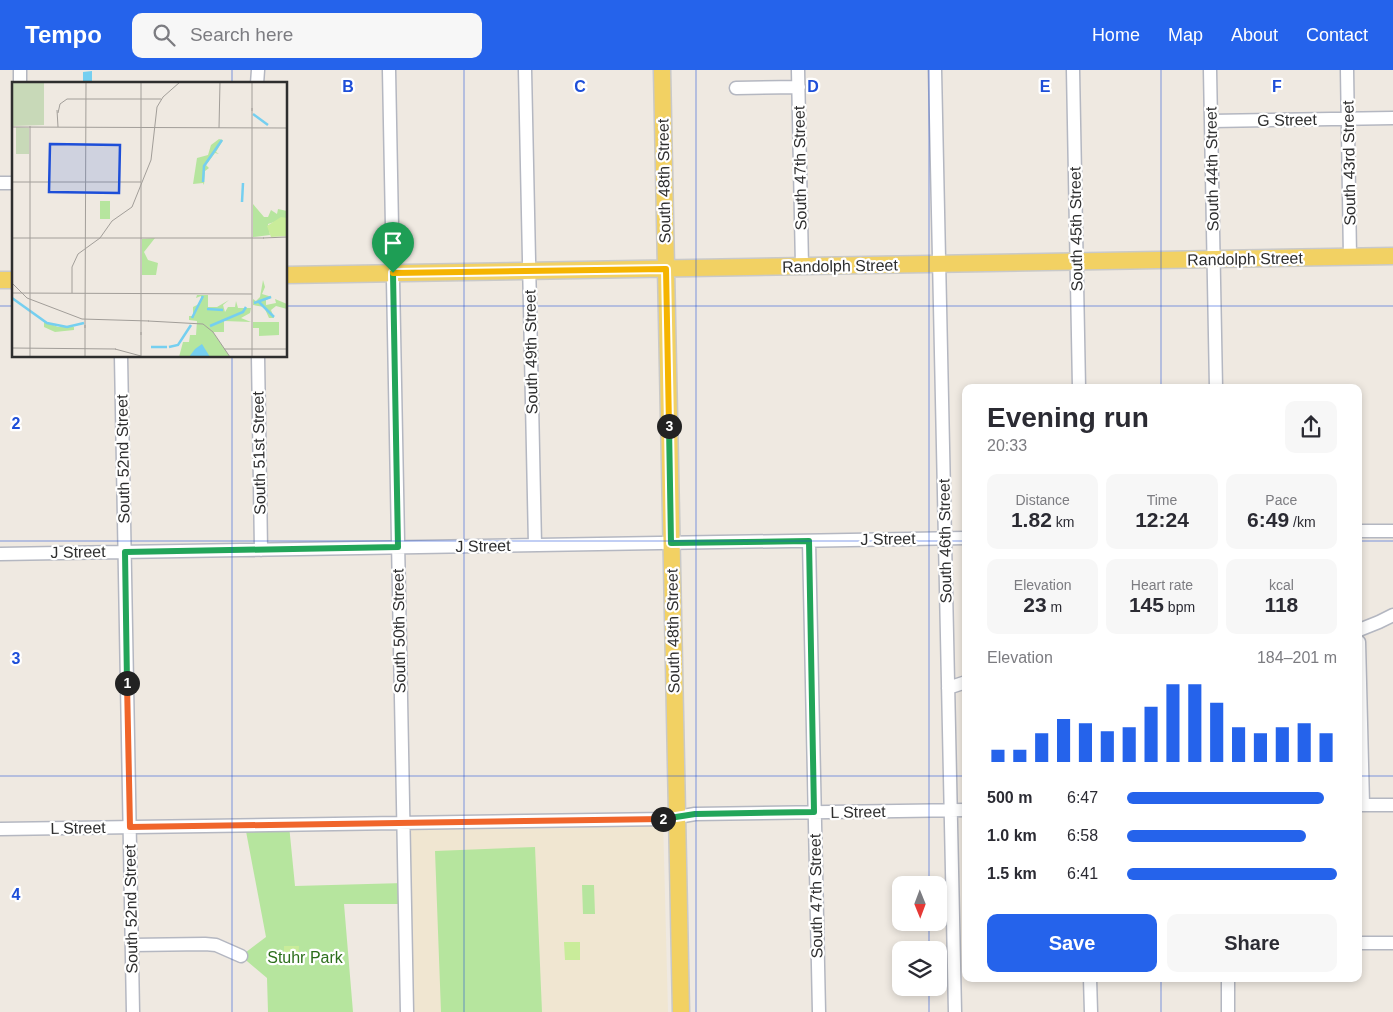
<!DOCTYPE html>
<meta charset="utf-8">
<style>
:root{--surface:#fff;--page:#f7f7f7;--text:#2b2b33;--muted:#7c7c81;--accent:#2563eb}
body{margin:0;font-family:Arial,sans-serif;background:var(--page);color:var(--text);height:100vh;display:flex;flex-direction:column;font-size:19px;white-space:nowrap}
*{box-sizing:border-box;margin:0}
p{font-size:16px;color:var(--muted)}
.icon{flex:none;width:28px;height:28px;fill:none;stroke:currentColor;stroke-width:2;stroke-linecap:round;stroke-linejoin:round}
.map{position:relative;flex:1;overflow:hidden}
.sheet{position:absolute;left:962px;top:314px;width:400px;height:598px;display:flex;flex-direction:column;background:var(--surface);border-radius:10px;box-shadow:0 2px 8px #0003}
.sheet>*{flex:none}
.needle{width:32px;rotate:179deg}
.buttons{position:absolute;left:892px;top:806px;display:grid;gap:10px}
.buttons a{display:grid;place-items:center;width:55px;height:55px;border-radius:10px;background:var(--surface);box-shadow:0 2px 8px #0003;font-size:25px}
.pin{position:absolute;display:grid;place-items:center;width:42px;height:42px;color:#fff;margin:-51px -21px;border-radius:50% 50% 50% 0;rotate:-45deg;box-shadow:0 0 5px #0007}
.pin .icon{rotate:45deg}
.km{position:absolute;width:25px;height:25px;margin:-12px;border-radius:50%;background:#222;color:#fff;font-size:14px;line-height:25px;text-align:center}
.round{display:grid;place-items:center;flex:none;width:52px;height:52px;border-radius:10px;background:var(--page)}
.overview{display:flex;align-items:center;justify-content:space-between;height:85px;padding:0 25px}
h1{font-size:28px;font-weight:800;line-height:38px}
.metrics{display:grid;grid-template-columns:repeat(3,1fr);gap:8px;height:85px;padding:5px 25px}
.metrics div{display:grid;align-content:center;border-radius:10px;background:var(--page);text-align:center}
.metrics b{font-size:21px;font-weight:800}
.metrics small{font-size:14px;font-weight:400}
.metrics p{font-size:14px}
.chart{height:140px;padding:10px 25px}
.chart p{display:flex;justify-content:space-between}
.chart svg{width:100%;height:90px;margin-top:5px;stroke:var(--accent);stroke-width:6}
.action{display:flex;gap:10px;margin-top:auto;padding:10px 25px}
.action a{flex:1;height:58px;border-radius:10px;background:var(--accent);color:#fff;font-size:20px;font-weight:800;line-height:58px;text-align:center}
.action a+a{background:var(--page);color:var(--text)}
ul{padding:0 25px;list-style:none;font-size:16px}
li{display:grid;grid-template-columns:80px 60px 1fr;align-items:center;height:38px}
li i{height:12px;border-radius:6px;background:var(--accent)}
header{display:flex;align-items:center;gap:30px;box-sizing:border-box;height:70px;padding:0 25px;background:var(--accent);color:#fff}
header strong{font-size:24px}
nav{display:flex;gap:28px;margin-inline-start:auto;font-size:18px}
.search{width:350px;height:45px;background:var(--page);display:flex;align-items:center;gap:12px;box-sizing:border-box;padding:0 18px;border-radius:10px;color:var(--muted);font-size:19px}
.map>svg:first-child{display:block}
.education{fill:#f0e6d1}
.green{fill:#b6e59e}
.pitch{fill:#c9ec9a}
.water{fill:#75cff0}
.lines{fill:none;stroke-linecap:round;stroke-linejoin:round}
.minor-casing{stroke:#b4b7c1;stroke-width:15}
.major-casing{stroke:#c9c9c9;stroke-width:19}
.minor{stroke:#fff;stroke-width:12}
.major{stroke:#f2d163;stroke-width:16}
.split-1-casing{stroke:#fff;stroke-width:10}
.split-2-casing{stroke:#fff;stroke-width:10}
.split-3-casing{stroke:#fff;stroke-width:10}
.split-4-casing{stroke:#fff;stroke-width:10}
.split-1{stroke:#22a559;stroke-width:6}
.split-2{stroke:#f0652b;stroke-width:6}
.split-3{stroke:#22a559;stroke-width:6}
.split-4{stroke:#f5b400;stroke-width:6}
.grid{fill:none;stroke:#1d4ed8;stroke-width:1;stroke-opacity:0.55}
.labels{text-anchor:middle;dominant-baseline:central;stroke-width:4.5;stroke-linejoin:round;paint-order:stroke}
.street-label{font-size:16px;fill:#2e2e2e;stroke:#fff}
.park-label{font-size:16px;fill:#2c6e1b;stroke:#fff}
.inset-river{fill:none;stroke:#75cff0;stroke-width:2.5}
.inset-road{fill:none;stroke:#a29e99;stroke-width:1}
.view{fill:#1d4ed8;fill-opacity:0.15;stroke:#1d4ed8;stroke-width:2.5}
.inset-edge{fill:none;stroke:#2e2e2e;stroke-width:2.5}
.grid-label{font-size:16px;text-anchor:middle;font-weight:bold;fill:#1d4ed8;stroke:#fff;stroke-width:4.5;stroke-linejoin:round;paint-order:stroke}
</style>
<header>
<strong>Tempo</strong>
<div class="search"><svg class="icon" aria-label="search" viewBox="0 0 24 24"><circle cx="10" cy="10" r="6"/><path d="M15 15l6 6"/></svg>Search here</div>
<nav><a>Home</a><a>Map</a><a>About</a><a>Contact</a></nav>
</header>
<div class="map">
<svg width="1393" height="942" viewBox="0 0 1393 942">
<rect width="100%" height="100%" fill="#efe9e1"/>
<path class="education" d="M 663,749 L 668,942 L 407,942 L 403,753 Z"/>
<path class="green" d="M 289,755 L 295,816 L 404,813 L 405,834 L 344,834 L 353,942 L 268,942 L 267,908 L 241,886 L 266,867 L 245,756 Z
M 535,777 L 542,942 L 441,942 L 435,781 Z
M 582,815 L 594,815 L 595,844 L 583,844 Z"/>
<path class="pitch" d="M 564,872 L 580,872 L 580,890 L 565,890 Z
M 284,876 L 299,876 L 298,891 L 284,891 Z"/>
<path class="water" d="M 92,1 L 92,14 L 83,14 L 83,2 Z"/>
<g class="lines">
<defs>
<path id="minor" d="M 20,0 L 20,14
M 389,0 L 407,942
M 525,0 L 535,475
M 798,0 L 802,196
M 935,0 L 955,942
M 1073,0 L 1079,318
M 1210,0 L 1216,318
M 1347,0 L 1350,187
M 257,14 L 258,0
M 736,18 L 799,17
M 1211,51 L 1393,48
M 0,113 L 14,113
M 121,286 L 133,942
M 258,286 L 261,480
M 1359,461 L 1393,461
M 809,471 L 819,942
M 0,484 L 966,468
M 1359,560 L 1379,552 L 1393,545
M 1359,572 L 1363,735
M 948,618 L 966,612
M 1359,735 L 1393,735
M 0,759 L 666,749 L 695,744 L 966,740
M 1359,873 L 1393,873
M 132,875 L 205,874 L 216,875 L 241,886
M 1090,908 L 1091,942
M 1228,908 L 1228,942"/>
<path id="major" d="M 662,0 L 681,942
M 286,205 L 1393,186
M 0,210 L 14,210"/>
</defs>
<use href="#minor" class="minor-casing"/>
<use href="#major" class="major-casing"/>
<use href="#minor" class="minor"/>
<use href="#major" class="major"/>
</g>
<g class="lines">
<defs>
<path id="split-1" d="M 127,613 L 125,482 L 398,477 L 393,203"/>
<path id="split-2" d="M 127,613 L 130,757 L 663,749"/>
<path id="split-3" d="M 663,749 L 695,744 L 814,742 L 809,471 L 671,473 L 669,356"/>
<path id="split-4" d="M 393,203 L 666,199 L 669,356"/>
</defs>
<use href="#split-1" class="split-1-casing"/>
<use href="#split-2" class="split-2-casing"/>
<use href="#split-3" class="split-3-casing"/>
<use href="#split-4" class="split-4-casing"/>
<use href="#split-1" class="split-1"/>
<use href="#split-2" class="split-2"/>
<use href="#split-3" class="split-3"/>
<use href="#split-4" class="split-4"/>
</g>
<path class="grid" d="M 232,0 L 232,14M 464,0 L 464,942M 696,0 L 696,942M 929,0 L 929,815M 1161,0 L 1161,318M 0,236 L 14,236M 286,236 L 1393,236M 232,286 L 232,942M 0,471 L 966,471M 1359,471 L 1393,471M 0,706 L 966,706M 1359,706 L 1393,706M 929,852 L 929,880M 1161,908 L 1161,942M 929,918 L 929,942"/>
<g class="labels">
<g class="street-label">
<text transform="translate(1287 50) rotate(-1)">G Street</text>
<text transform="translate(1349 93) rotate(-91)">South 43rd Street</text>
<text transform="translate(800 98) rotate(-91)">South 47th Street</text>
<text transform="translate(1212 99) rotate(-91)">South 44th Street</text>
<text transform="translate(664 111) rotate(-91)">South 48th Street</text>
<text transform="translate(1076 159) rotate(-91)">South 45th Street</text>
<text transform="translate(1245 189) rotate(-1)">Randolph Street</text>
<text transform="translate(840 196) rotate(-1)">Randolph Street</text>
<text transform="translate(531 282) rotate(-91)">South 49th Street</text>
<text transform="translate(259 383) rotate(-91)">South 51st Street</text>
<text transform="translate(123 389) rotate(-91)">South 52nd Street</text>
<text transform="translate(888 469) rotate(-1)">J Street</text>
<text transform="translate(945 471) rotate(-91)">South 46th Street</text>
<text transform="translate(483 476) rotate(-1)">J Street</text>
<text transform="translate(78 482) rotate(-1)">J Street</text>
<text transform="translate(399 561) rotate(-91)">South 50th Street</text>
<text transform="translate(673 561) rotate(-91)">South 48th Street</text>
<text transform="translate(858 742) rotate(-1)">L Street</text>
<text transform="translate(78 758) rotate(-1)">L Street</text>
<text transform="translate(816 826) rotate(-91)">South 47th Street</text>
<text transform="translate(131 839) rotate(-91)">South 52nd Street</text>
</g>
<g class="park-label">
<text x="305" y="887">Stuhr Park</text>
</g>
</g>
<g transform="translate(12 12)">
<rect width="275" height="275" fill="#efe9e1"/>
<path d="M 207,57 L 211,58 L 204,70 L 207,72 L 203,71 L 194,83 L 197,86 L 193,89 L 192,103 L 191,101 L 181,102 L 185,76 L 196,73 L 199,63 ZM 88,119 L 98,119 L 98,137 L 88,137 ZM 241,122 L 252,135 L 256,135 L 259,128 L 265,132 L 266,127 L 275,129 L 275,136 L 256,142 L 258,153 L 241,155 ZM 143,156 L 132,170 L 136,178 L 146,181 L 144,193 L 130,193 L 130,157 ZM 251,198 L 253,205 L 250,212 L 260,215 L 254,218 L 254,223 L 264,221 L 263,217 L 275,222 L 275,227 L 264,224 L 259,228 L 262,236 L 257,236 L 252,225 L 241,223 L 241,217 L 244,219 L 248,215 ZM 185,213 L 196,213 L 196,225 L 205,225 L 217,218 L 211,223 L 213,230 L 216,225 L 223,225 L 224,219 L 226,226 L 239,226 L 238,231 L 229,236 L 239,240 L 212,239 L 212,250 L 201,250 L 218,275 L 167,275 L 171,260 L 177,260 L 178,253 L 184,253 L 185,239 L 177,238 L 177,234 L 181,234 L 181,225 L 189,221 L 189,214 L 184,216 ZM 32,239 L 46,245 L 62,245 L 62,248 L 43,250 L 32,245 ZM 241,240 L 267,240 L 267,253 L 247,254 L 247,246 L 241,246 Z" fill="#b6e59e"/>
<path d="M 0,0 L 32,0 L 32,43 L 0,44 ZM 4,45 L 17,46 L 17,72 L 4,72 Z" fill="#c8d9b8"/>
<path d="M 269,135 L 275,136 L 275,154 L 259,155 L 255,144 Z" fill="#c9ec9a"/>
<path d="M 190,262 L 198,275 L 177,275 L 183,267 Z" fill="#75cff0"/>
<path class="inset-river" d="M 241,32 L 256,43M 191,100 L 192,84 L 210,58M 230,120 L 231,101M 0,216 L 35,241 L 55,245 L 72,241M 247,220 L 262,235M 242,221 L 259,215M 195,227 L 211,228M 180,236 L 191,214M 198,244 L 231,230 L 234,225M 139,265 L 155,265M 157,265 L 166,263 L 179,243"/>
<path class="inset-road" d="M 240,0 L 240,29M 45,28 L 46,45M 46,31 L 48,22 L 55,17 L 149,17M 18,44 L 18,275M 0,45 L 275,46M 207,46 L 208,0M 0,100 L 129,100M 0,156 L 252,156M 251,156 L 275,155M 0,201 L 15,216 L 70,237 L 137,239M 0,211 L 240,212M 60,211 L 60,185 L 66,172 L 88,156 L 100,139 L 120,125 L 139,78 L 145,25 L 151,15 L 168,0M 136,239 L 191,242 L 201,250 L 218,275M 73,243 L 73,275M 73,246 L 74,0M 129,253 L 129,0M 0,266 L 104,267M 103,267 L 129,274M 212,267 L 275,267M 129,275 L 129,250M 240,275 L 240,26"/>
<path class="view" d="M 38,62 L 108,63 L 107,111 L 37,110 Z"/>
<rect width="275" height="275" class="inset-edge"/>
</g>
<g class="grid-label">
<text x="348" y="22">B</text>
<text x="580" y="22">C</text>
<text x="813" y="22">D</text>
<text x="1045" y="22">E</text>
<text x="1277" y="22">F</text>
<text x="16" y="359">2</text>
<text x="16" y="594">3</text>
<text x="16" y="830">4</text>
</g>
</svg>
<div class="buttons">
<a><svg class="needle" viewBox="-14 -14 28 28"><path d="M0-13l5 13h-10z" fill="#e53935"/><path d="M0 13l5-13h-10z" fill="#7c7c81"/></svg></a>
<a><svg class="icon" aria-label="layers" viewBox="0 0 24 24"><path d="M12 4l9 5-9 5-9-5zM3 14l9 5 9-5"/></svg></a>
</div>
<div class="pin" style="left:393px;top:203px;background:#1e9e55"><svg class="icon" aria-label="arrive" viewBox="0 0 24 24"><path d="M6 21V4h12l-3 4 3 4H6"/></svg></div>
<b class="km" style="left:127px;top:613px">1</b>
<b class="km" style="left:663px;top:749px">2</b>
<b class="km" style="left:669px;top:356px">3</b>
<section class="sheet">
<div class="overview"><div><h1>Evening run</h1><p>20:33</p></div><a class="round"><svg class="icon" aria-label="share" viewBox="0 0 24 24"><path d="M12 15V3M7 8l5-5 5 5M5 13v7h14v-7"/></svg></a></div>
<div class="metrics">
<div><p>Distance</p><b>1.82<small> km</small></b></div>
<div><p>Time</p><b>12:24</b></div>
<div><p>Pace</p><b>6:49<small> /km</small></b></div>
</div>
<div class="metrics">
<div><p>Elevation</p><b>23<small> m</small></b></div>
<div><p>Heart rate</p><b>145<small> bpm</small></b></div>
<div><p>kcal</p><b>118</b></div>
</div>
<div class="chart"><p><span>Elevation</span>184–201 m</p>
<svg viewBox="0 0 160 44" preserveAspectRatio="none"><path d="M5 44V38M15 44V38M25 44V30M35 44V23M45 44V25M55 44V29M65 44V27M75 44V17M85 44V6M95 44V6M105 44V15M115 44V27M125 44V30M135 44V27M145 44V25M155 44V30"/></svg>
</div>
<ul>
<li><b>500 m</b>6:47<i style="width:94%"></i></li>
<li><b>1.0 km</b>6:58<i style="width:85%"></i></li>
<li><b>1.5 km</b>6:41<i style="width:100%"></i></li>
</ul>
<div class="action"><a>Save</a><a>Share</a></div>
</section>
</div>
